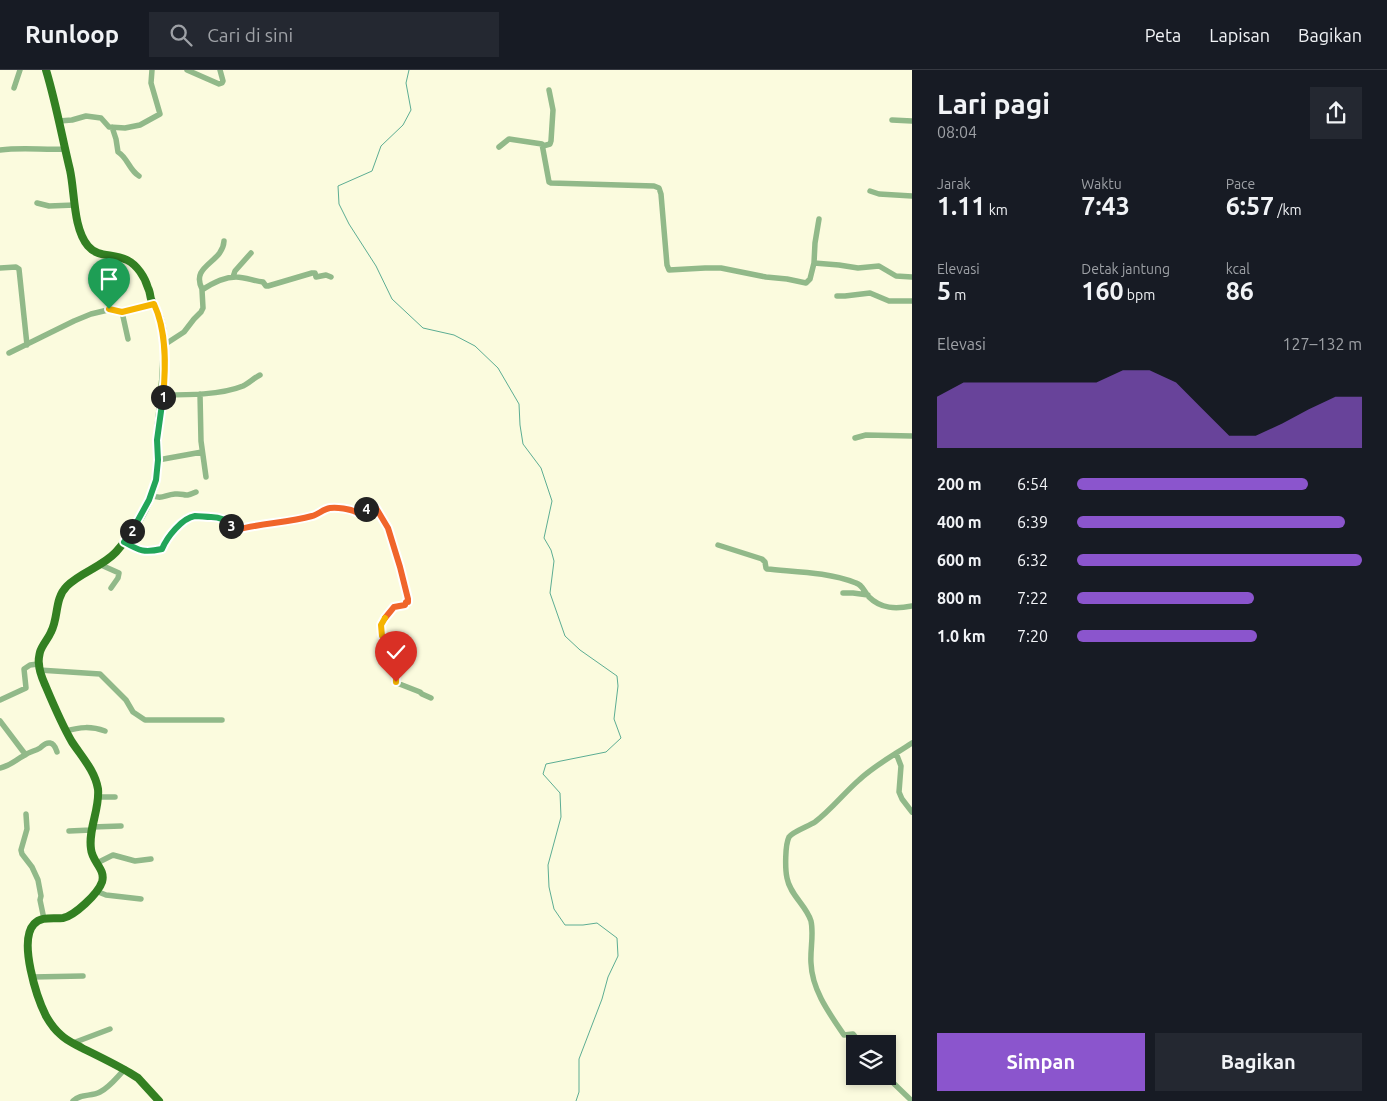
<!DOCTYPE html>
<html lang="id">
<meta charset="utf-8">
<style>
:root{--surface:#171b24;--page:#242831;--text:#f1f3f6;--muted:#9ea1a6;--line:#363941;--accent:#8b55cd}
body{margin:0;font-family:Ubuntu,sans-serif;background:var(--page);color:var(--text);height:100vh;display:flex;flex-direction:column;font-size:19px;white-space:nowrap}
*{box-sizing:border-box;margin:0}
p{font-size:16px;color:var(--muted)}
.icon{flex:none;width:28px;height:28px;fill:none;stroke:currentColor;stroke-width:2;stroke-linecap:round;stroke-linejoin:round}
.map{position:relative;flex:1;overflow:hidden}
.side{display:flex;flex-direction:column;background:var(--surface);width:475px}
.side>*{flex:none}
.buttons{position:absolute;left:846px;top:965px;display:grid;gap:10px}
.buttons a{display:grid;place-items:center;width:50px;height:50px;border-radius:0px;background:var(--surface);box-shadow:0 2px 8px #0003;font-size:25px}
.pin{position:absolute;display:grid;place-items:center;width:42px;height:42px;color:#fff;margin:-51px -21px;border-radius:50% 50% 50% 0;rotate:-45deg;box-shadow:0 0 5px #0007}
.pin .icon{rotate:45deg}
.km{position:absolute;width:25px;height:25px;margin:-12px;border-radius:50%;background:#222;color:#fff;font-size:14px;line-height:25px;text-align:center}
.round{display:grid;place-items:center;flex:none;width:52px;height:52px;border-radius:0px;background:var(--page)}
.head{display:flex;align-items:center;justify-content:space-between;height:85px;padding:0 25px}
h1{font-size:28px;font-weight:600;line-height:38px}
.metrics{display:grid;grid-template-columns:repeat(3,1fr);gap:8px;height:85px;padding:5px 25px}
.metrics div{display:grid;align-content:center}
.metrics b{font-size:25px;font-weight:600}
.metrics small{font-size:14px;font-weight:400}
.metrics p{font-size:14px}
.chart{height:140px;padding:10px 25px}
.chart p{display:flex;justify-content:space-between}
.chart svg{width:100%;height:90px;margin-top:5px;fill:var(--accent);opacity:.7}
.primary-button{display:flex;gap:10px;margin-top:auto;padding:10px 25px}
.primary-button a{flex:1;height:58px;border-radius:0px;background:var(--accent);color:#fff;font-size:20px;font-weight:600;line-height:58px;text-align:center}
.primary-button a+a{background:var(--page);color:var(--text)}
ul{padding:0 25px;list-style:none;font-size:16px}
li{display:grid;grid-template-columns:80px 60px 1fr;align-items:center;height:38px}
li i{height:12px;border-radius:6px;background:var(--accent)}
header{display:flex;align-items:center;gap:30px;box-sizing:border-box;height:70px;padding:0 25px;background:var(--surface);border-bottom:1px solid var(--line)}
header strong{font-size:24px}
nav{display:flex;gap:28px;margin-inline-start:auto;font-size:18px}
.search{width:350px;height:45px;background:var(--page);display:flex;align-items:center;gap:12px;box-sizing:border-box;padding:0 18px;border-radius:0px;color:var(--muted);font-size:19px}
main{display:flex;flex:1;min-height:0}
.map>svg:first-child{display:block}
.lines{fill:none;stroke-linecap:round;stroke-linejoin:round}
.stream{stroke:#5cad93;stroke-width:1}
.minor{stroke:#91b989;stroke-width:5.5}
.major{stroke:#338022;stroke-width:8}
.split-1-casing{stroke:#fff;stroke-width:10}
.split-2-casing{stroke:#fff;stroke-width:10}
.split-3-casing{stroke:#fff;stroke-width:10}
.split-4-casing{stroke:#fff;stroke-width:10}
.split-5-casing{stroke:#fff;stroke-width:10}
.split-6-casing{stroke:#fff;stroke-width:10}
.split-1{stroke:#f5b400;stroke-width:6}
.split-2{stroke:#22a559;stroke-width:6}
.split-3{stroke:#22a559;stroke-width:6}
.split-4{stroke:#f0652b;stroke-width:6}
.split-5{stroke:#f0652b;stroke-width:6}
.split-6{stroke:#f5b400;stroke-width:6}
</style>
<header>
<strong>Runloop</strong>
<div class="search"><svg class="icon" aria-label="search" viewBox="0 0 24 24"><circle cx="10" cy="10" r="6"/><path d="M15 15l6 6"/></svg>Cari di sini</div>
<nav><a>Peta</a><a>Lapisan</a><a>Bagikan</a></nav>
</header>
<main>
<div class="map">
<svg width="912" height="1031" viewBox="0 0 912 1031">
<rect width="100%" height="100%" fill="#fbfbde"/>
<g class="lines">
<path class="stream" d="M 409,0 L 406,13 L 411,40 L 403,55 L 381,76 L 372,101 L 338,116 L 339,134 L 349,154 L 376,196 L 392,229 L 423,258 L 454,265 L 475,276 L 498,298 L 519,334 L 520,355 L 523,374 L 541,398 L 552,431 L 544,468 L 551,480 L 554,491 L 550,523 L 565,566 L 580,580 L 617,606 L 618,616 L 614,649 L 621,668 L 606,682 L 546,694 L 543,704 L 560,723 L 561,747 L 548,795 L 549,817 L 554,839 L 565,855 L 583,855 L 597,853 L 617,868 L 618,886 L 608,907 L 602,929 L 579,989 L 579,1022 L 576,1031"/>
<path class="minor" d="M 187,0 L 219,14 L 222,13 L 223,11 L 220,0
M 14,18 L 20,0
M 892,50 L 912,51
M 59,51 L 72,50 L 86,46 L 101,48 L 109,57 L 125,58 L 140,55 L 160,44 L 151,13 L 152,0
M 112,57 L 116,69 L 118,82 C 128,88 129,100 139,106
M 543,76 L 550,74 L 551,71 L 553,40 L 549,20
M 499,77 L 509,69 L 542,74 L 549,112 L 551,113 L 654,116 L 659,118 L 661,124 L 667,195 L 669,200 L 705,198 L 721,198 L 766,207 L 787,209 L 806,213 L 810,209 L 814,193 L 839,195 L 858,198 L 879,196 L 896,206 L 912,207
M 0,80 C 22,77 43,80 64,79
M 870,121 L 879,124 L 912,126
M 37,133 L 49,136 L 75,135
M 814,193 L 815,173 L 819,149
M 0,198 L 16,197 L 19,199 L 27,275
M 233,207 L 235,201 L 251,183
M 202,219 C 190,195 223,193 224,171
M 837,226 L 845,226 L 870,223 L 889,231 L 912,231
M 128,269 L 122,242 L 153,234
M 164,275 L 184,262 L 194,249 L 201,242 L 203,238 L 202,220 C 211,214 225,207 236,207 C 245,207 254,211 263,212 L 266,216 L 268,216 L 312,203 L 315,203 L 316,207 L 326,205 L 331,207
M 9,283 L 74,251 L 91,244 L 112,239 L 122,242
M 200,324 L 201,371 L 206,407
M 163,325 C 187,325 221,325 243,316 C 249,313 254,308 260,305
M 855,368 L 866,365 L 912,366
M 158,390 L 202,382
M 151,425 C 162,430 164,425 175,424 C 186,423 183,428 196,422
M 125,472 L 142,481 L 162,479 L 169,466 L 185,450 L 193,447 L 219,448 L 227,451 L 236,460 L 248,457 L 314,446 L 329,438 L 353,440 L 356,442 L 376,438 L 388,458 L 400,497 L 408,529 L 408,532 L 406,532 L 405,535 L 394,537 L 382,552 L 381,557 L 382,566 L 385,568 L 392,569 L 394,571 L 397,613 L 420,622 L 422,624 L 431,628
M 718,475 L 762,489 L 765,492 L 766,498 L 767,499 C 797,502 828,502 856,513 C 863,515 864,522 869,527 C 881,539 896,539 912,536
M 101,495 L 119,503 L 118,508 L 111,518
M 843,523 L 853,523 L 868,525
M 39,600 L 100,604 L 126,630 L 133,642 L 145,650 L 222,650
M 0,630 L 26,618 L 24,599 L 30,595 L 38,594
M 0,651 L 25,684
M 66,661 C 80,657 91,656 105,661
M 896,683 L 901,696 L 899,722 L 902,729 L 912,742
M 0,698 C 12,695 15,690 25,685 C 29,682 35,681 40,678 C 43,676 45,672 50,673 C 55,674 56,679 57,682
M 98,727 L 115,727
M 26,744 L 27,759 L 21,780 L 22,784 L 32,797 L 38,810 L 41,826 L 40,830 L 44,849
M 92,757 L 121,756
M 69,761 L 91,760
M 97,793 L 113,785 L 135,791 L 151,789
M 96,821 L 106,825 L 141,829
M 32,907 L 83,906
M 73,973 L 110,959
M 861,974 L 853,964 L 844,965 C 829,943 812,920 811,893 C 810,880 814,864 811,851 C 806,835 790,825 787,808 C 785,799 785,775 789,767 C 792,762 809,756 815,752 C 831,740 844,723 859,710 C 875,695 894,685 912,673
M 886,1006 L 912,1031
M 73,1031 C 81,1023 91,1027 100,1022 C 110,1017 117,1007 125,999"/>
<path class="major" d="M 46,0 C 56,33 62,67 70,100 C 75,123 73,158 88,176 C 98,188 113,183 127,190 C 137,195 145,207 148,218 C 150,221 150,226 151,229 C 153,235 157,240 159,246 C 162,255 164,266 164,276 C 165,304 161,332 158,360 C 157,374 159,388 157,402 C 155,428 133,463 116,482 C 102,497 81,502 67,516 C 54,529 59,547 51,562 C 48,569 42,575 40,582 C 39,587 38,590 39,594 C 39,602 43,610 46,617 C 54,636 62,655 72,672 C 82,687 95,701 98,719 C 100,739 88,759 91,779 C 92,792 106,799 102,812 C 98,824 74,846 63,848 C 53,849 41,846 34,854 C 18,871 37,928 46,946 C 50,953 55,960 61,965 C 67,971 75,974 82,978 C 98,986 115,994 130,1003 L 138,1008 L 159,1031"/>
</g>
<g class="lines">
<defs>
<path id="split-1" d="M 109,239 L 122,242 L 154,234 C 167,262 166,297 163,327"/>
<path id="split-2" d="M 132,461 L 149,430 L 156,410 L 158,390 L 157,370 L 163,327"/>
<path id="split-3" d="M 132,461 L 124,472 C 140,481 144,483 162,479 C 167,467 182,448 195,446 C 200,446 206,447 211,447 C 220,447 226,449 231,456"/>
<path id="split-4" d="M 231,456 L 236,460 C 261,453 287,453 312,446 C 318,445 323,439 330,438 C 337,437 350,439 356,442 L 366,439"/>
<path id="split-5" d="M 366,439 L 376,438 L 388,458 L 400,497 L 408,529 L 408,532 L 406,532 L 405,535 L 394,537 L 385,548"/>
<path id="split-6" d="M 385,548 L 381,555 L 382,566 L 385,568 L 392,569 L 394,570 L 395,591 L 396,595 L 396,612"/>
</defs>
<use href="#split-1" class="split-1-casing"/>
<use href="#split-2" class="split-2-casing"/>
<use href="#split-3" class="split-3-casing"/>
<use href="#split-4" class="split-4-casing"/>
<use href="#split-5" class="split-5-casing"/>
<use href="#split-6" class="split-6-casing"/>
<use href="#split-1" class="split-1"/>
<use href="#split-2" class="split-2"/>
<use href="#split-3" class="split-3"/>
<use href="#split-4" class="split-4"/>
<use href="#split-5" class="split-5"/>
<use href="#split-6" class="split-6"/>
</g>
</svg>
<div class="buttons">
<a><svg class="icon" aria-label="layers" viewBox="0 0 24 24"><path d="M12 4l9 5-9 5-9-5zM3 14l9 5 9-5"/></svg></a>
</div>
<div class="pin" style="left:109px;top:239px;background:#1e9e55"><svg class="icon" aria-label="arrive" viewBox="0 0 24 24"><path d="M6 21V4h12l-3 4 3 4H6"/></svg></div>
<div class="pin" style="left:396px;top:612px;background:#d93025"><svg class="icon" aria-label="check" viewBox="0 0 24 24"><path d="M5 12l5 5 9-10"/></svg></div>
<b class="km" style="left:163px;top:327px">1</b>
<b class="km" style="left:132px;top:461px">2</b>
<b class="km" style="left:231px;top:456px">3</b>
<b class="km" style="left:366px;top:439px">4</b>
</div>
<section class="side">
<div class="head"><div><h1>Lari pagi</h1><p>08:04</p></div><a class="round"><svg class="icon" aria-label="share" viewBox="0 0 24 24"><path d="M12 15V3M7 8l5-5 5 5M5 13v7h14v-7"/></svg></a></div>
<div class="metrics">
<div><p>Jarak</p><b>1.11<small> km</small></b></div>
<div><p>Waktu</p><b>7:43</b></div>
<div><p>Pace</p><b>6:57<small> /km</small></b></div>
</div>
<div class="metrics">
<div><p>Elevasi</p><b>5<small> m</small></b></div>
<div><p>Detak jantung</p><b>160<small> bpm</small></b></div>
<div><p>kcal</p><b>86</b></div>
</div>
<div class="chart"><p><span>Elevasi</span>127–132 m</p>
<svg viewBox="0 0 160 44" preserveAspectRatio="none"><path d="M0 44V19L10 12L20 12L30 12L40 12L50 12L60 12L70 6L80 6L90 12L100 25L110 38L120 38L130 32L140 25L150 19L160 19V44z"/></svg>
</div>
<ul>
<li><b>200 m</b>6:54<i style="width:81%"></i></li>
<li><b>400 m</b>6:39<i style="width:94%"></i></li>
<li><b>600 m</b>6:32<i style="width:100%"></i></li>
<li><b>800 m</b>7:22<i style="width:62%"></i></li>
<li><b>1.0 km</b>7:20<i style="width:63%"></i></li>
</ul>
<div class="primary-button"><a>Simpan</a><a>Bagikan</a></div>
</section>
</main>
